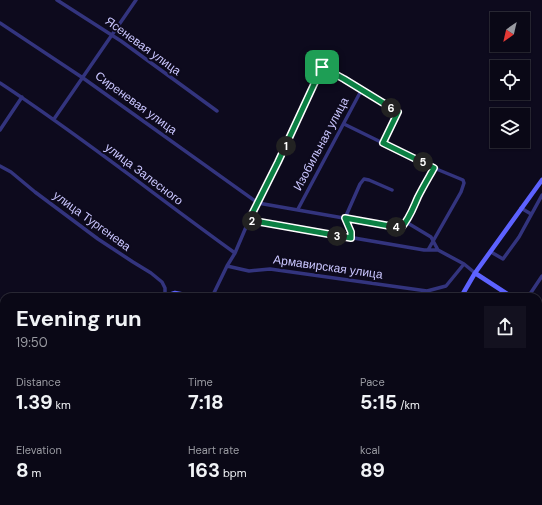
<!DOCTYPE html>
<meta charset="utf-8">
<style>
:root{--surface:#0a0816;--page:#13111f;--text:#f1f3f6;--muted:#999aa1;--line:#2a2935}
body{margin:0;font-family:"DM Sans",sans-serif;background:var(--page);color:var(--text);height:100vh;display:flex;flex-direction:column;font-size:15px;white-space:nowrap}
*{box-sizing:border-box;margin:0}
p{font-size:13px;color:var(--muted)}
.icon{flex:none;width:22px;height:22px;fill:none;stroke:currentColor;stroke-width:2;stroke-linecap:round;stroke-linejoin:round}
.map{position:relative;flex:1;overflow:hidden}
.details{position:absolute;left:0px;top:293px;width:542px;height:212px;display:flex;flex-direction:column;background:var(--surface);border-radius:12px 12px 0 0;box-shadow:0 1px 3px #0004,0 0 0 1px var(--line)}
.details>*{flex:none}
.needle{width:26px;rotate:214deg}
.tools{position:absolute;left:490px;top:12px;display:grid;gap:8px}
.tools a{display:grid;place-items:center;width:40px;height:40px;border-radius:0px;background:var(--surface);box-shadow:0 1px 3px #0004,0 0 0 1px var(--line);font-size:20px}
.pin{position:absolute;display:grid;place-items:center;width:34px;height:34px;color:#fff;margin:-17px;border-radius:8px;box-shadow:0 2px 6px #0006}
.km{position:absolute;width:20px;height:20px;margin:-10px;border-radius:50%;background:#222;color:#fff;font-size:11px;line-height:20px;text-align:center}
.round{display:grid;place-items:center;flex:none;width:42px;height:42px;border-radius:0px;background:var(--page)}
.summary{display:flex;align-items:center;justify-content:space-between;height:68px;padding:0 16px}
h1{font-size:22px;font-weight:700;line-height:30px}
.metrics{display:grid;grid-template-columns:repeat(3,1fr);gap:6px;height:68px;padding:4px 16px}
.metrics div{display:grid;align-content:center}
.metrics b{font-size:20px;font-weight:700}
.metrics small{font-size:11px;font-weight:400}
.metrics p{font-size:11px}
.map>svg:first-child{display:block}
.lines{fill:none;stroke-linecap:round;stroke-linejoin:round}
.street{stroke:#33347e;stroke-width:3.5}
.secondary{stroke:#5d62ff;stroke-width:4.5}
.rail-casing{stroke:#00e6f1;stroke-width:2.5}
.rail{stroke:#0d0a1d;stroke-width:1;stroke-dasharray:3;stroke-linecap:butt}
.route-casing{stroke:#fff;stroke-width:8}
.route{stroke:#0b8043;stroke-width:5}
.labels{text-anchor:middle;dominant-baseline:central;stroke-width:4;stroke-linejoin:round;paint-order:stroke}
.street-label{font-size:12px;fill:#cac6ff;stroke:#0d0a1d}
</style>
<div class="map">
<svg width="542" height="505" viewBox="0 0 542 505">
<rect width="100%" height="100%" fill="#0d0a1d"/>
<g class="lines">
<path class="street" d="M 57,0 L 121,41 L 217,111
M 0,23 L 83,78 L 258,203 L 389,226 L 401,228 L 406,222 L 431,237 L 438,250
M 0,83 C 81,136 157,197 235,253 L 227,266 L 212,297
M 54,119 L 136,0
M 344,124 L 434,168 L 463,180 L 464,183 L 461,192 L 428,250
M 0,130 L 22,97
M 0,166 L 11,172 L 35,192 L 98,239 L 133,262 L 151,273 L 162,282 L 165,288 L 165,296
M 521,208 L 531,214
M 298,209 L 362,89
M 249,220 L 424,250 L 438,250 L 464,264 L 475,273
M 406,222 L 434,168
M 351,238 L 351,232 L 345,218 L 360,184 L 364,179 L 369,180 L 392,190
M 491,252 L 503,259 L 519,237 L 542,195
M 235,253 L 249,220 L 278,162 L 322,67 L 344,79 L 398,112 L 383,143
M 227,266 L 249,271 L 270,269 L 427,291 L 426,297
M 427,291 L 446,286 L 464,264
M 528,297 L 542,276
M 0,482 L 4,486
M 23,501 L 29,505
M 389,501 L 393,505
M 326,505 L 327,501
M 475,505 L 478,501
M 536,505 L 542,498"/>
<path class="secondary" d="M 475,273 L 512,297
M 163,297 L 175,293 L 196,297
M 461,297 L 475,273 L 542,180
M 538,315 L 542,318
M 0,403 L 4,406
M 442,501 L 443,505
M 9,505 L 12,501"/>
<defs>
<path id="rail" d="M 0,472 L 4,475
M 35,501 L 40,505
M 119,501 L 124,505
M 198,501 L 203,505
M 243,501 L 248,505
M 307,501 L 308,505"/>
</defs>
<use href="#rail" class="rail-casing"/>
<use href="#rail" class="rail"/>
</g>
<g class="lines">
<defs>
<path id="route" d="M 322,67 L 344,79 L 398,112 L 383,143 L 434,168 C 429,177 423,187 418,197 C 413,208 410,218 401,228 L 345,218 L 351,232 L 351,238 L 249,220 L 278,162 Z"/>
</defs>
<use href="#route" class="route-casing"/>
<use href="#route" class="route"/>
</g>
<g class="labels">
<g class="street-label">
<text transform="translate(143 46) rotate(36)">Ясеневая улица</text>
<text transform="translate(136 103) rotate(36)">Сиреневая улица</text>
<text transform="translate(321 144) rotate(-62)">Изобильная улица</text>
<text transform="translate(144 174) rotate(37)">улица Залесного</text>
<text transform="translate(92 221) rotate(36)">улица Тургенева</text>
<text transform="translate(328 267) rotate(8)">Армавирская улица</text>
</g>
</g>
</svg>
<div class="tools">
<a><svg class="needle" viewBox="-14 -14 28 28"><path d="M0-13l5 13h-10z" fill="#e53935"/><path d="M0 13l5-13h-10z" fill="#999aa1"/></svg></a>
<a><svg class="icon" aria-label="locate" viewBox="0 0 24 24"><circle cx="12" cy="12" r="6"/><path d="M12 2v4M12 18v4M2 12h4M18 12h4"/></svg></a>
<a><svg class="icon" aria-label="layers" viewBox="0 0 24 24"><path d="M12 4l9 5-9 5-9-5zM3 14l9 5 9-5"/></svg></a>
</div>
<div class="pin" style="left:322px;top:67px;background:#1e9e55"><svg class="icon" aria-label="arrive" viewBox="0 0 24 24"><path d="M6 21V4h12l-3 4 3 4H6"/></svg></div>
<b class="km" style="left:286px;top:146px">1</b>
<b class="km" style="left:252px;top:221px">2</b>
<b class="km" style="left:337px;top:236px">3</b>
<b class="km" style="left:396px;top:227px">4</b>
<b class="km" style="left:423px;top:162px">5</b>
<b class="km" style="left:391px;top:108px">6</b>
<section class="details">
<div class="summary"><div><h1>Evening run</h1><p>19:50</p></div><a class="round"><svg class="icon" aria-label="share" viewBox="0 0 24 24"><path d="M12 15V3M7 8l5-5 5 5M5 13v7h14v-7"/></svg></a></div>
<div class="metrics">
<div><p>Distance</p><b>1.39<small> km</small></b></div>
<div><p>Time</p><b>7:18</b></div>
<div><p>Pace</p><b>5:15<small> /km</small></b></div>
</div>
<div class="metrics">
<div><p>Elevation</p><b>8<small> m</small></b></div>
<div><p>Heart rate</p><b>163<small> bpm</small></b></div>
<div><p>kcal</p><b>89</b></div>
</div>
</section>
</div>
